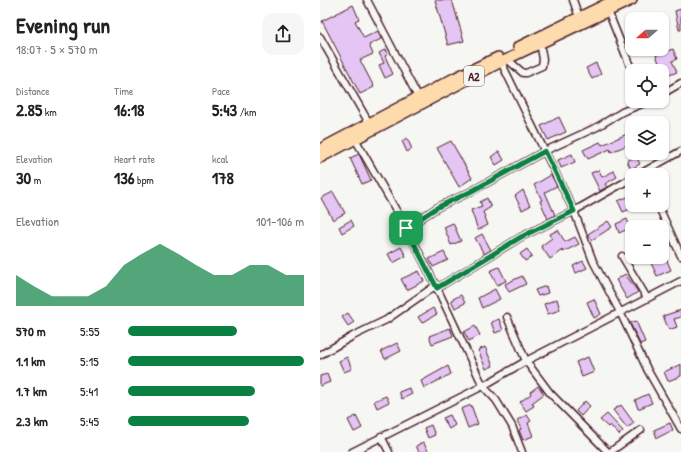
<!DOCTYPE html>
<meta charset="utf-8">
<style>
:root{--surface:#fff;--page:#f6f6f6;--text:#222;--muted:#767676;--accent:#0b8043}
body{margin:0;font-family:"Patrick Hand",sans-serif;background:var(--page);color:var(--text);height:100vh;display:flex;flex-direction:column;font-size:15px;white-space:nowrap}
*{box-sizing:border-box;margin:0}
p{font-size:13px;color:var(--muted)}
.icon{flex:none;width:22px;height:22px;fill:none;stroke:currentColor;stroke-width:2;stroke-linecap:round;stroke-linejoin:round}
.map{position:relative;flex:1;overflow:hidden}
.side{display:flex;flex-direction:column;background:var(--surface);width:320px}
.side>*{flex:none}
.needle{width:26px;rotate:249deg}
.buttons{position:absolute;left:305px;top:12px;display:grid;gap:8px}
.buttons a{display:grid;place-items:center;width:44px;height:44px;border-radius:8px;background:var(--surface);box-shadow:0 1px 3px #0004;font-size:20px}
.pin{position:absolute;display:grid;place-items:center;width:34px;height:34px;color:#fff;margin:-17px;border-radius:8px;box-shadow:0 2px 6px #0006}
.round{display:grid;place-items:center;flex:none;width:42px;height:42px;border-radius:12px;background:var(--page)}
.summary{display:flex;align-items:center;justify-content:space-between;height:68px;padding:0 16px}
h1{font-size:22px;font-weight:700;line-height:30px}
.stats{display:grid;grid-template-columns:repeat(3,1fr);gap:6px;height:68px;padding:4px 16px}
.stats div{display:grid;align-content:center}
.stats b{font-size:17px;font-weight:700}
.stats small{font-size:11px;font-weight:400}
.stats p{font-size:11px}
.chart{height:112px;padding:8px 16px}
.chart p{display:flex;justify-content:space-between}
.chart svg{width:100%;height:72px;margin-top:4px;fill:var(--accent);opacity:.7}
ul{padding:0 16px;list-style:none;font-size:13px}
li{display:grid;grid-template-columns:64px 48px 1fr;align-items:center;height:30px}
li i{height:10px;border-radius:5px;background:var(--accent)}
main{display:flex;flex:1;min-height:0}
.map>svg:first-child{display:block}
.building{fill:#e4c5f3;stroke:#4a1f2b}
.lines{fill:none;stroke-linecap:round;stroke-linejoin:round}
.minor-casing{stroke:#4a1f2b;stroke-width:9}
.highway-casing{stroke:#4a1f2b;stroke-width:12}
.minor{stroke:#f6f6f2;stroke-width:6}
.highway{stroke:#fedbac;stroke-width:9}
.route-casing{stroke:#fff;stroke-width:8}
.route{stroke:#0b8043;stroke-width:5}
.labels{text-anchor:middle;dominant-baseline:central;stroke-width:3;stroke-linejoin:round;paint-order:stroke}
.shield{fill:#f6f6f2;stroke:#7e6067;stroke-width:1}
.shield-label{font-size:12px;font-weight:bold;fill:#4a1f2b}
</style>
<main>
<section class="side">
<div class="summary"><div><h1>Evening run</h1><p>18:07 · 5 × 570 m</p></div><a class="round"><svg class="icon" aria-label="share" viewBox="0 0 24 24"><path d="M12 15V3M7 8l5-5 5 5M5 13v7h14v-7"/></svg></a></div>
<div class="stats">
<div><p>Distance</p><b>2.85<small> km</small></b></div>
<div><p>Time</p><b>16:18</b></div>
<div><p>Pace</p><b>5:43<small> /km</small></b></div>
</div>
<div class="stats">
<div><p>Elevation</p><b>30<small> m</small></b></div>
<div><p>Heart rate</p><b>136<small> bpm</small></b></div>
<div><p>kcal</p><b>178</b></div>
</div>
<div class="chart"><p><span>Elevation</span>101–106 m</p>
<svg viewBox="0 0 160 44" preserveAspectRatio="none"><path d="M0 44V25L10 32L20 38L30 38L40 38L50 32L60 19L70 12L80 6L90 12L100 19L110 25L120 25L130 19L140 19L150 25L160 25V44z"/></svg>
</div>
<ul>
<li><b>570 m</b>5:55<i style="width:62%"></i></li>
<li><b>1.1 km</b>5:15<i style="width:100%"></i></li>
<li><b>1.7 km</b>5:41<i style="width:72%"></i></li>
<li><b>2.3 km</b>5:45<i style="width:69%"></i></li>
</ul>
</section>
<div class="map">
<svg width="361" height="452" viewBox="0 0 361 452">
<rect width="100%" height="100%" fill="#f6f6f2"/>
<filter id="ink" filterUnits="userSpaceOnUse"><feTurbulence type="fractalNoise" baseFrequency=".025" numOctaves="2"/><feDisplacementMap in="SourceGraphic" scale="8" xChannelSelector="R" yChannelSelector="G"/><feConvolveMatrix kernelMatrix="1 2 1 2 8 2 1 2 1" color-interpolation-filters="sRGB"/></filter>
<g filter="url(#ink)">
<path class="building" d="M 115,0 L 132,0 L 144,41 L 128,45 Z
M 33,5 L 39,19 L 35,21 L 44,38 L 58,31 L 61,39 L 49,45 L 53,54 L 40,60 L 54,87 L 40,94 L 2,21 Z
M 361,9 L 361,30 L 359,30 L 355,11 Z
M 66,49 L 68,54 L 65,56 L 73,74 L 65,78 L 59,65 L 64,63 L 59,53 Z
M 353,49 L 357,59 L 352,61 L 357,72 L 342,78 L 342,71 L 336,55 Z
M 276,63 L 281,74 L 272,79 L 266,68 Z
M 239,117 L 246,132 L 228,140 L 221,126 Z
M 307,134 L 310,144 L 291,152 L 290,149 L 268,159 L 263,150 L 280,142 L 282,145 Z
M 87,138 L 92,149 L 87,152 L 82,141 Z
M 131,141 L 152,178 L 139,187 L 117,148 Z
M 179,151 L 184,160 L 176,165 L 171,157 Z
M 39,154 L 51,180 L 42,184 L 30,158 Z
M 252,154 L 255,162 L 241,168 L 238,160 Z
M 316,156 L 320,164 L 311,169 L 307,161 Z
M 279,170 L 282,177 L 294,171 L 297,177 L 285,184 L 287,187 L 280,191 L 271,173 Z
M 231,175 L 237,186 L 225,192 L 235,215 L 228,219 L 220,201 L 222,200 L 214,185 Z
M 203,190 L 210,206 L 202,210 L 195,196 Z
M 13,192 L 25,213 L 13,220 L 1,198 Z
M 312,195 L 312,205 L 320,205 L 303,212 L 298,201 Z
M 167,198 L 171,207 L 163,212 L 168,225 L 158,230 L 151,210 L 162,206 L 160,202 Z
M 307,219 L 310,228 L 299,233 L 296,224 Z
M 31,220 L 34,226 L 22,233 L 19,227 Z
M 288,221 L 292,227 L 272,240 L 268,234 Z
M 133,223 L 141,241 L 131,245 L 124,227 Z
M 238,230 L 245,242 L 255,237 L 259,244 L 243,252 L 242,250 L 230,259 L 221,246 L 232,238 L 230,234 Z
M 162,234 L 171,250 L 164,254 L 155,238 Z
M 81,247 L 86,256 L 73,263 L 68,254 Z
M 207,249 L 212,257 L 205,261 L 200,254 Z
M 342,249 L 351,270 L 337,276 L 331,263 L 342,259 Z
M 124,252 L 128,260 L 113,267 L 109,259 Z
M 263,261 L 267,268 L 256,273 L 253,266 Z
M 179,267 L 186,281 L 177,285 L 170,271 Z
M 99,271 L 104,281 L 87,290 L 81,279 Z
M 305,274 L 318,292 L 307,299 L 296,280 Z
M 202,276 L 206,284 L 189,292 L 185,284 Z
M 226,286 L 228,293 L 218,296 L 215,290 Z
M 175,289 L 180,299 L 162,308 L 158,298 Z
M 141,295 L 145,303 L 135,308 L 131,300 Z
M 237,299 L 240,310 L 228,314 L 224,304 Z
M 274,299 L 281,314 L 274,318 L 267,302 Z
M 113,308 L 117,314 L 102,323 L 98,317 Z
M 361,310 L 361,317 L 354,319 L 357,327 L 349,330 L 343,316 Z
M 28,313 L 34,322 L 28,326 L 22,317 Z
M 179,319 L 183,330 L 175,333 L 171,322 Z
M 316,321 L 325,342 L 320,344 L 310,323 Z
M 155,326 L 160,335 L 149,341 L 144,332 Z
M 130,328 L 133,336 L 112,344 L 109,336 Z
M 77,343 L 81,351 L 65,359 L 61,351 Z
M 165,347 L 173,366 L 166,369 L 158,350 Z
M 27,357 L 32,369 L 24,372 L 19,361 Z
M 268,357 L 274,372 L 262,377 L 256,362 Z
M 361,364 L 361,376 L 348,381 L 344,372 Z
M 128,366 L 131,374 L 104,388 L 101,381 Z
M 7,374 L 10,382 L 0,386 L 0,376 Z
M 218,386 L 224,394 L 212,403 L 214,406 L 206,411 L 200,402 L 211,394 L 210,392 Z
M 89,388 L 92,394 L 82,399 L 79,392 Z
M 328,394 L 332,403 L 318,409 L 315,400 Z
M 66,396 L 69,402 L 57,408 L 54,401 Z
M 265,401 L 270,406 L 261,416 L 256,411 Z
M 151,405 L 158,424 L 148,428 L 141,409 Z
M 301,405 L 314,423 L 307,428 L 293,410 Z
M 287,414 L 303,431 L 299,435 L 290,425 L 288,427 L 280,420 Z
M 130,415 L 135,425 L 129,429 L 123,418 Z
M 207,415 L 211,421 L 208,423 L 213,436 L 203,440 L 199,430 L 201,429 L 197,420 Z
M 36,416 L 42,428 L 34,432 L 28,420 Z
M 350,423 L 353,430 L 337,438 L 334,430 Z
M 111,425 L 115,435 L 108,438 L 104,428 Z
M 103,442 L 109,452 L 99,452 L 96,446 Z"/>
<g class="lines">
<defs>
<path id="minor" d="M 47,0 L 98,97
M 253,0 L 259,17
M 288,11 L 310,66
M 0,37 L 49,123
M 187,59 L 203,73 L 206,73 L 222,66 L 223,59 L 220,43
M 181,62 L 254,211 L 273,261 L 300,312 L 328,371 L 361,429
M 342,94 L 361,83
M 34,137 L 88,231 L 117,288 L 163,386 L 176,400 L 192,426 L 202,452
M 318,175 L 361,151
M 338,205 L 361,256
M 86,228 L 118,207 L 150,192 L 225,151 L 277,127 L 302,112 L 329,101
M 302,256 L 327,298
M 117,288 L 201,237 L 254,211 L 312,178
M 187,317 L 206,361 L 230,393 L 288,452
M 0,355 L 33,336 L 66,320 L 115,286
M 61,436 L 69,452
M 32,452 L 163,386 L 206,361 L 361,281
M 290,452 L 321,430"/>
<path id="highway" d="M 198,47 L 294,0
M 0,149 L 134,78 L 178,57
M 0,158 L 181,62 L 312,0"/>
</defs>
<use href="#minor" class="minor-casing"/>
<use href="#highway" class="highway-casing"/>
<use href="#minor" class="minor"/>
<use href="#highway" class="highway"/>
</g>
</g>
<g class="lines" filter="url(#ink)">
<defs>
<path id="route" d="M 225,151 L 254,211 L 201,237 L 117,288 L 86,228 L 118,207 L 150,192 Z"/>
</defs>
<use href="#route" class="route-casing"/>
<use href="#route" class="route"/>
</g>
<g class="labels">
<rect class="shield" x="144" y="66" width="20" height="20" rx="3"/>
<g class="shield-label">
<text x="154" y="76">A2</text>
</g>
</g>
</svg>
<div class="buttons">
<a><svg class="needle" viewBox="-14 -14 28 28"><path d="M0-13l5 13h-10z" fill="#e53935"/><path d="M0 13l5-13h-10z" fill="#767676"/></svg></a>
<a><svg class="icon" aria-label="locate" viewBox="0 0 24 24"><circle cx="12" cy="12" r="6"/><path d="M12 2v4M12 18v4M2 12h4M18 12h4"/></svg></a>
<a><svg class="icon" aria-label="layers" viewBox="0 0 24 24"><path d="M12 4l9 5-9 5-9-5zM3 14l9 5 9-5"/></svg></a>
<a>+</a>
<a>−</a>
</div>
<div class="pin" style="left:86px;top:228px;background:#1e9e55"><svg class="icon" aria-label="arrive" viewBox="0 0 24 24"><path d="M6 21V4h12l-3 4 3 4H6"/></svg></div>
</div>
</main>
